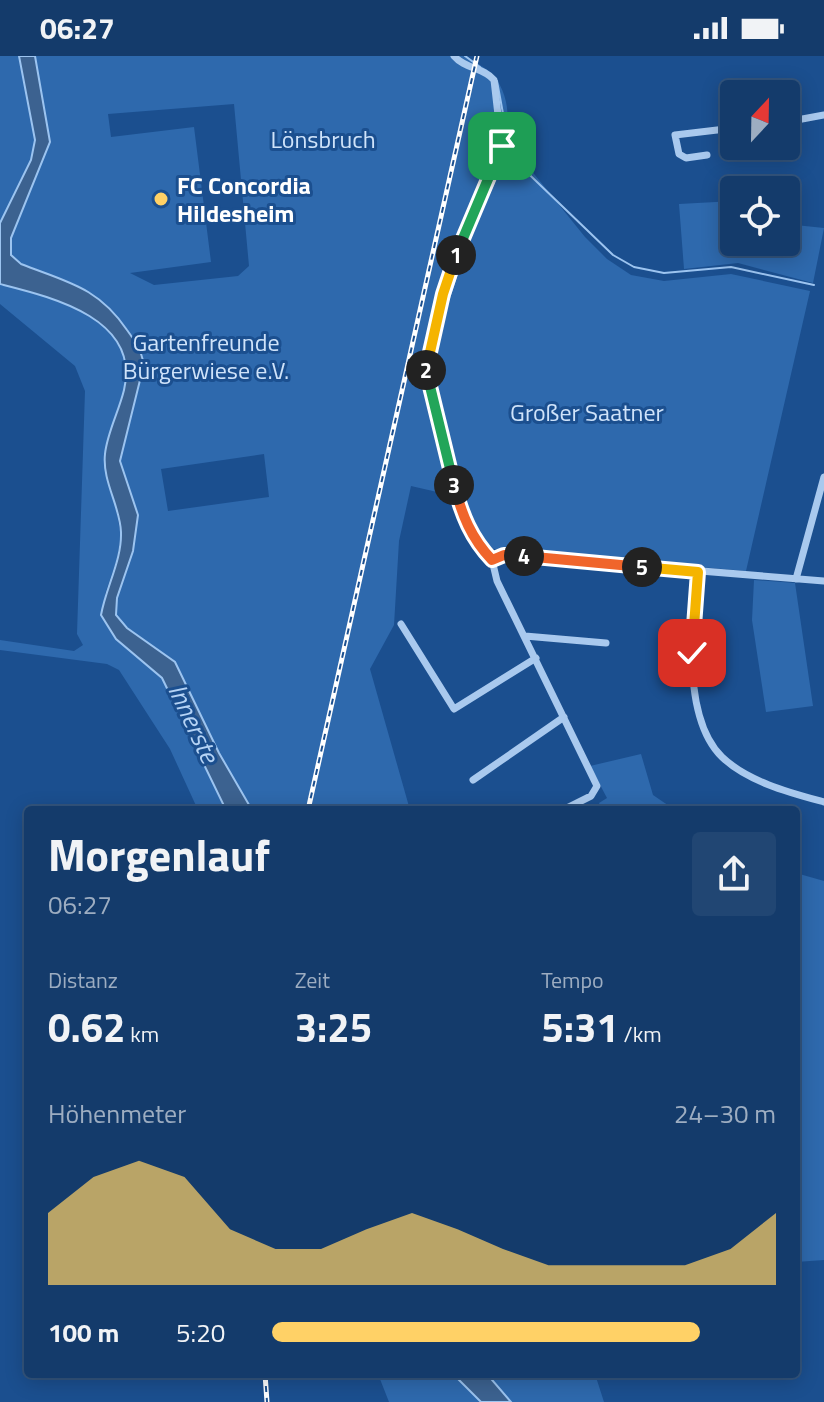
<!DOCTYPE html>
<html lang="de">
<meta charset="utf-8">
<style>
:root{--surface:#143b6b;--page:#214673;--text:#f1f3f6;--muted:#9dadc1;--line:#33557e;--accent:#ffd166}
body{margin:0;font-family:"Titillium Web",sans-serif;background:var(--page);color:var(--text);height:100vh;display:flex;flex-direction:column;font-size:30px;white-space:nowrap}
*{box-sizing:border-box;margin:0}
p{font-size:26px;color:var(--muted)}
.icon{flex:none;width:44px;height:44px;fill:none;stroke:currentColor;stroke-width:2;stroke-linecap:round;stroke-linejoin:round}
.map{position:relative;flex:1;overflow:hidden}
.panel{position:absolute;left:24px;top:750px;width:776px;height:572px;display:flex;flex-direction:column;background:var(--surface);border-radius:8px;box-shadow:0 4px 20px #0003,0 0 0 2px var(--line)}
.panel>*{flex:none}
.needle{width:52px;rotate:22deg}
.tools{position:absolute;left:720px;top:24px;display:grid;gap:16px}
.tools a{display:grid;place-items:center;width:80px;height:80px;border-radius:8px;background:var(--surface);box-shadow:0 4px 20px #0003,0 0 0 2px var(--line);font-size:40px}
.pin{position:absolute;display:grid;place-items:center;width:68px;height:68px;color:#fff;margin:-34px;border-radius:16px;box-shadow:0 4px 12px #0006}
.km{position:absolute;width:40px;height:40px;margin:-20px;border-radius:50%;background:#222;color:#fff;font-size:22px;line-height:40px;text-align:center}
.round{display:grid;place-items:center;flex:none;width:84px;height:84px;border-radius:8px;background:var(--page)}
.overview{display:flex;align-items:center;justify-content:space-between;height:136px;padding:0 24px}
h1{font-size:44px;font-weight:700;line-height:60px}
.figures{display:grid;grid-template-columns:repeat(3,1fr);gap:12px;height:136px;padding:8px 24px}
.figures div{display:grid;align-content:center}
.figures b{font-size:40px;font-weight:700}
.figures small{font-size:22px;font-weight:400}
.figures p{font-size:22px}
.chart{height:224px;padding:16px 24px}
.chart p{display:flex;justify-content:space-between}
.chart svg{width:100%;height:144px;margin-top:8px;fill:var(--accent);opacity:.7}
ul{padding:0 24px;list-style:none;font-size:26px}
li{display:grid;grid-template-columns:128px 96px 1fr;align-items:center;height:60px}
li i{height:20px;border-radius:10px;background:var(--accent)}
.status{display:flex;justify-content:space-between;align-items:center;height:56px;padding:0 40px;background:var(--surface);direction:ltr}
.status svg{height:22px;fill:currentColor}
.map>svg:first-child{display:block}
.green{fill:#2e69ad;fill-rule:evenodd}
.water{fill:#3c6290;stroke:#9cc4f0;stroke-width:2}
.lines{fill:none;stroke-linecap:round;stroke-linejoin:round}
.stream{stroke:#9cc4f0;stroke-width:2}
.street{stroke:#a9c9ee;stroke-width:7}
.rail-casing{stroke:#fff;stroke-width:5}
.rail{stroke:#1b4f8f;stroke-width:2;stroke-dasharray:6;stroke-linecap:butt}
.split-1-casing{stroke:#fff;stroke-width:16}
.split-2-casing{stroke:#fff;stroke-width:16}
.split-3-casing{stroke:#fff;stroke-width:16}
.split-4-casing{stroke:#fff;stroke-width:16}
.split-5-casing{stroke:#fff;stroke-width:16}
.split-6-casing{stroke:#fff;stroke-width:16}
.split-1{stroke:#22a559;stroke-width:10}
.split-2{stroke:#f5b400;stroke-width:10}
.split-3{stroke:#22a559;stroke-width:10}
.split-4{stroke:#f0652b;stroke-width:10}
.split-5{stroke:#f0652b;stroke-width:10}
.split-6{stroke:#f5b400;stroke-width:10}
.poi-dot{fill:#ffd166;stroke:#1b4f8f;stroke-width:3}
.labels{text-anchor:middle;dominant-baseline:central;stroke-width:6;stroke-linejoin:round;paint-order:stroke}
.park-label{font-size:24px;fill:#cfe3fa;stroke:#1b4f8f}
.poi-label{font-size:24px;font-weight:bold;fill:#fff;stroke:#1b4f8f;text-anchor:start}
.water-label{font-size:26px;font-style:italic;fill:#b5d3f5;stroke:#1b4f8f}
</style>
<div class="status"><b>06:27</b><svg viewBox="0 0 49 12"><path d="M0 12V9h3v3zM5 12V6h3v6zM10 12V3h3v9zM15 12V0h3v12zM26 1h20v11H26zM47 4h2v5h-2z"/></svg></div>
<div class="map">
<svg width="824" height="1346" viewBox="0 0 824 1346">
<rect width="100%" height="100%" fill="#1b4f8f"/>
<path class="green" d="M 0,0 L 19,0 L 35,84 L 31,104 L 0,167 Z
M 35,0 L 467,0 C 475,7 487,12 493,19 C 514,44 509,78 500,106 L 522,103 L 585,181 L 607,203 L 631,219 L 664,225 L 731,218 L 810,235 L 746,515 L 483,492 L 459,441 L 411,430 L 399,485 L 394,569 L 370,613 L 410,754 L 252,754 L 219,697 L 175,606 L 127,572 L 116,559 L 117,542 L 133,495 L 137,459 L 120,405 L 144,308 L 77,229 L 21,208 L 11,199 L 11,182 L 50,86 ZM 234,48 L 249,210 L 238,220 L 154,229 L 130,217 L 211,206 L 194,71 L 111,81 L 108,58 ZM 264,398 L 269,441 L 168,455 L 161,413 Z
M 734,145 L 734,186 L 786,186 L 786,168 L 824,172 L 813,227 L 738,207 L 684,213 L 679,148 Z
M 0,228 L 64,246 L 88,257 L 110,276 L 123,296 L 127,312 L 125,332 L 105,398 L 121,479 L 117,503 L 105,538 L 116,583 L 162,622 L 226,754 L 198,754 L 170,693 L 119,614 L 107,608 L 0,594 L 0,584 L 74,595 L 83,589 L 77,578 L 85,335 L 75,310 L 0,248 Z
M 754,524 L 795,527 L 813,650 L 766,656 L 752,564 Z
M 641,698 L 653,739 L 675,754 L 602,754 L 599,747 L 607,742 L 590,710 Z
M 796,817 L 824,825 L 824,1204 L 796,1206 Z
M 378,1318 L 595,1318 L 604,1346 L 389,1346 Z"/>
<path class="water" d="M 19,0 L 35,0 L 50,86 L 11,182 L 11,199 L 21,208 C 67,226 98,231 127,274 C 135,285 141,294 144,308 L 120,405 L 138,459 L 133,495 L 117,542 L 116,559 L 127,572 L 175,606 L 219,697 L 252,754 L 226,754 L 162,622 L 116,583 L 101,559 C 106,531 122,504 121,476 C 120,450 102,425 105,398 C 107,377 119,355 124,334 C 141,262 51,241 0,228 L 0,167 L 31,104 L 35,84 Z
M 453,1318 L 487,1318 L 511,1346 L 481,1346 Z"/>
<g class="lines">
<path class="stream" d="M 465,0 L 480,11
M 497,25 L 511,101 L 613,199 L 634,211 L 664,217 L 731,211 L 814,229
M 433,291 L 472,172 L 501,112
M 431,299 L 441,355"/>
<path class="street" d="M 454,0 C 465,13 483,11 494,24 L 502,94 L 467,170 L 443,238 L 427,296 L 427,317 L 463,462 L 478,489 L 492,504 L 497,525 L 597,730 L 591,740 L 563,754
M 786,66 L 824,59
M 707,99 L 686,102 L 679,98 L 675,79 L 734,72
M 492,504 L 504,499 L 824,525
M 698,516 C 691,567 682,662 722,701 C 748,726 791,737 824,746
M 796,523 L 824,421
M 401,568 L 454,653 L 536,602
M 525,580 L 606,587
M 473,724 L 564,661"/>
<defs>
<path id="rail" d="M 308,754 L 477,0
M 265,1318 L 267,1346"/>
</defs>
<use href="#rail" class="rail-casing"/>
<use href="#rail" class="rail"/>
</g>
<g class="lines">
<defs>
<path id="split-1" d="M 456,199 L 502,90"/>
<path id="split-2" d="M 426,314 L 443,238 L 456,199"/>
<path id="split-3" d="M 426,314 L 454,429"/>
<path id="split-4" d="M 454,429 C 462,459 471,482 492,504 L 504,499 L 524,500"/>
<path id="split-5" d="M 524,500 L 642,511"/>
<path id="split-6" d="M 642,511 L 698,516 L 692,597"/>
</defs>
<use href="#split-1" class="split-1-casing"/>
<use href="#split-2" class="split-2-casing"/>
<use href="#split-3" class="split-3-casing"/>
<use href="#split-4" class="split-4-casing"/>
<use href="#split-5" class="split-5-casing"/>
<use href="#split-6" class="split-6-casing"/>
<use href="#split-1" class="split-1"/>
<use href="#split-2" class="split-2"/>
<use href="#split-3" class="split-3"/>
<use href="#split-4" class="split-4"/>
<use href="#split-5" class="split-5"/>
<use href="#split-6" class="split-6"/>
</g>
<circle class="poi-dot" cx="161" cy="143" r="8"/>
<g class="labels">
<g class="park-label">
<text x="323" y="83">Lönsbruch</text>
<text x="206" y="286">Gartenfreunde<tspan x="206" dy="28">Bürgerwiese e.V.</tspan></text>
<text x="587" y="356">Großer Saatner</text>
</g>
<g class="poi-label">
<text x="177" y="129">FC Concordia<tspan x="177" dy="28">Hildesheim</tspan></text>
</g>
<g class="water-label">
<text transform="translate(194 667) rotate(65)">Innerste</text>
</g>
</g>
</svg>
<div class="tools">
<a><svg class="needle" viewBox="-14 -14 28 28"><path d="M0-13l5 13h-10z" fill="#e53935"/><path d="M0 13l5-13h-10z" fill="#9dadc1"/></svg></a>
<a><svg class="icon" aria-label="locate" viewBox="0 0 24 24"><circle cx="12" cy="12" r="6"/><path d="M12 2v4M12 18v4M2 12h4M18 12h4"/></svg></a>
</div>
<div class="pin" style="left:502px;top:90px;background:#1e9e55"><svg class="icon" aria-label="arrive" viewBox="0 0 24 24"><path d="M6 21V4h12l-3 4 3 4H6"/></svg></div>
<div class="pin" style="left:692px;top:597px;background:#d93025"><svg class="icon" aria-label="check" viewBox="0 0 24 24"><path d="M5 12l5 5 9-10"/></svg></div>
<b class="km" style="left:456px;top:199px">1</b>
<b class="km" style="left:426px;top:314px">2</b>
<b class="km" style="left:454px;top:429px">3</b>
<b class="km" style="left:524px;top:500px">4</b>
<b class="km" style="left:642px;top:511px">5</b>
<section class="panel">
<div class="overview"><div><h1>Morgenlauf</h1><p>06:27</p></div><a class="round"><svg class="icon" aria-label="share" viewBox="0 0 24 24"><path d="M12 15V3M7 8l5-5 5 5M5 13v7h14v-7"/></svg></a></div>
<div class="figures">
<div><p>Distanz</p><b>0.62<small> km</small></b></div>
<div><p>Zeit</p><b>3:25</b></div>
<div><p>Tempo</p><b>5:31<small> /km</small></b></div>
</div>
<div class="chart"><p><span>Höhenmeter</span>24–30 m</p>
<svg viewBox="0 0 160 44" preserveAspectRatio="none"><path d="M0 44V22L10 11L20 6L30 11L40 27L50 33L60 33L70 27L80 22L90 27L100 33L110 38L120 38L130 38L140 38L150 33L160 22V44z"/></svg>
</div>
<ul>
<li><b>100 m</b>5:20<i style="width:85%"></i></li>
</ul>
</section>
</div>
